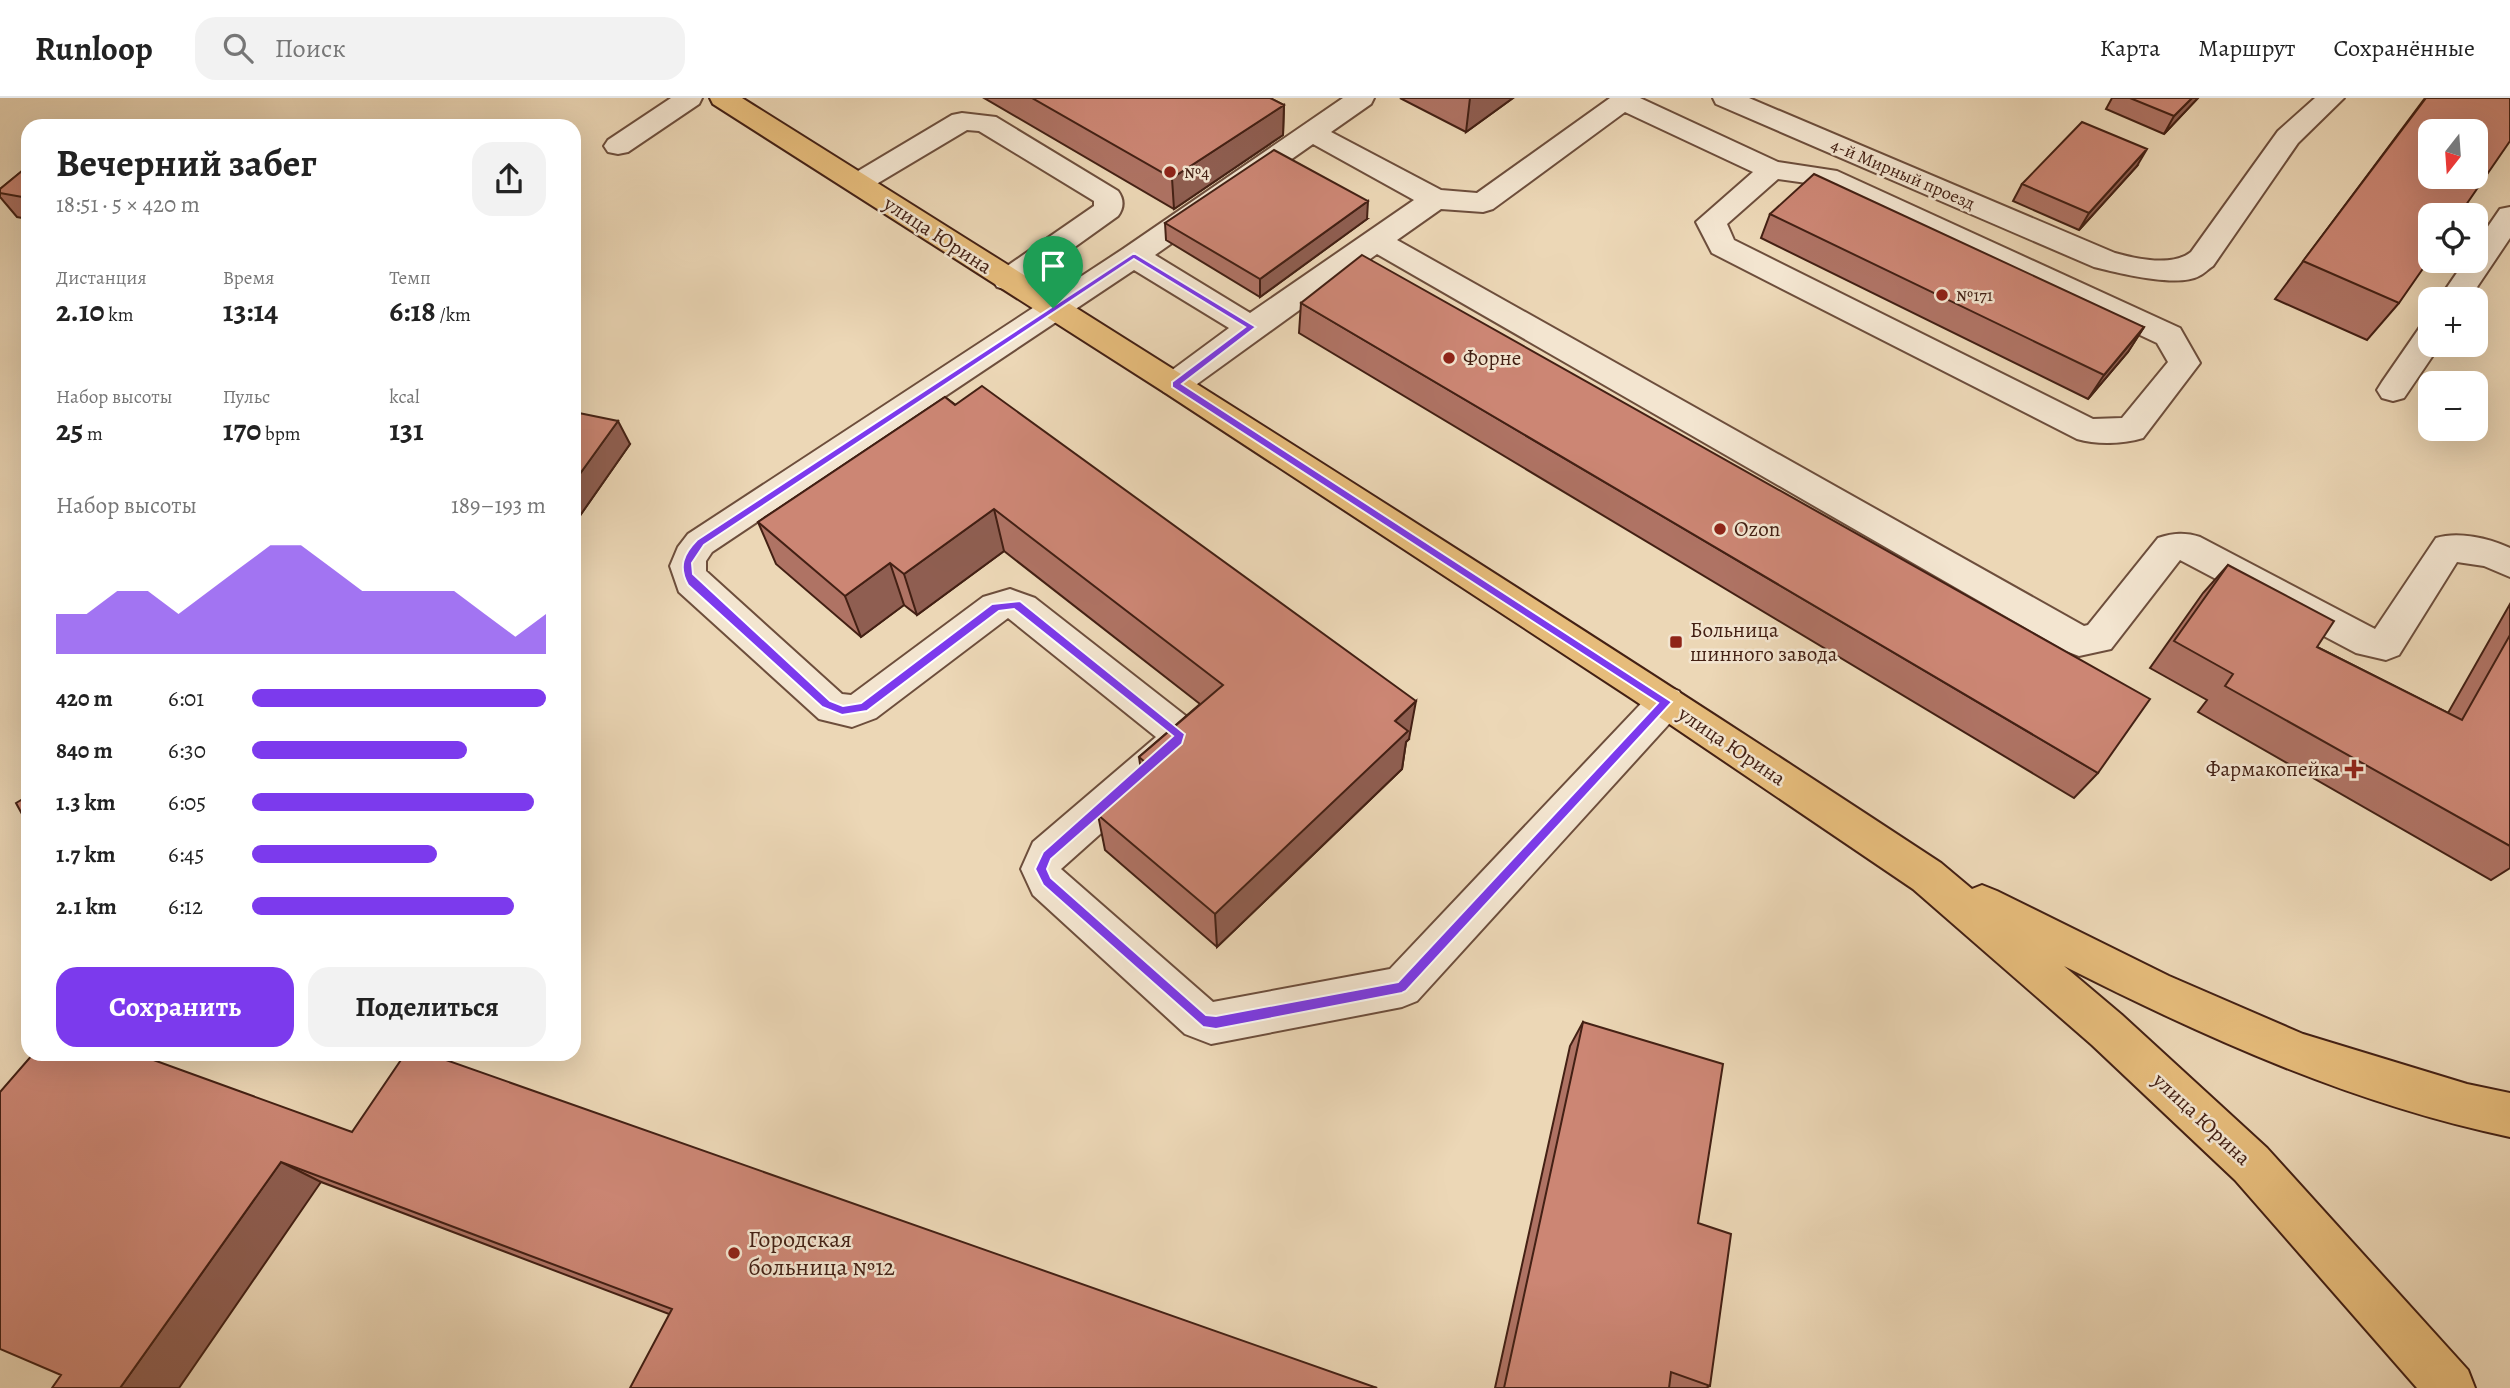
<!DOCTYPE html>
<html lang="ru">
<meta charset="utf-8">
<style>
:root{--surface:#fff;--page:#f2f2f2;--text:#222;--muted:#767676;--line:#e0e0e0;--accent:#7c3aed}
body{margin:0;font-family:Alegreya,serif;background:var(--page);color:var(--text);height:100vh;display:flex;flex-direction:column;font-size:26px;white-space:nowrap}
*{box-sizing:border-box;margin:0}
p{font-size:23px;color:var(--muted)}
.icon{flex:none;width:38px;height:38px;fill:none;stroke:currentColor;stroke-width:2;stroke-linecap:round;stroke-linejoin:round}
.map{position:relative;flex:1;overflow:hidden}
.side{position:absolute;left:21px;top:21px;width:560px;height:942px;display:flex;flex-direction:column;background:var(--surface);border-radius:21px;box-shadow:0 7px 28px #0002}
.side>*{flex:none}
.needle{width:46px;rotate:197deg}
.fabs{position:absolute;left:2418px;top:21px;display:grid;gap:14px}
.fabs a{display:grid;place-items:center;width:70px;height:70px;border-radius:14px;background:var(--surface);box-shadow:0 7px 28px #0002;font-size:35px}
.pin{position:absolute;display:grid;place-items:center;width:60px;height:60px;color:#fff;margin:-72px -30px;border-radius:50% 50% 50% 0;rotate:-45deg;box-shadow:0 0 7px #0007}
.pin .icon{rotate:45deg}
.round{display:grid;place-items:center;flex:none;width:74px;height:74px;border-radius:21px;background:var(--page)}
.overview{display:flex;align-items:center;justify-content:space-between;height:119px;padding:0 35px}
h1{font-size:38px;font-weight:700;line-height:52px}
.stats{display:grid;grid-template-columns:repeat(3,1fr);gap:10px;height:119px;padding:7px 35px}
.stats div{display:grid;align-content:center}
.stats b{font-size:30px;font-weight:700}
.stats small{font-size:19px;font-weight:400}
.stats p{font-size:19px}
.chart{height:196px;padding:14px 35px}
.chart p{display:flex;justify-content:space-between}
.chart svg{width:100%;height:126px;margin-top:7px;fill:var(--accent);opacity:.7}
.action{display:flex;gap:14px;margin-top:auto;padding:14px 35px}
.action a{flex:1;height:80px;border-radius:21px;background:var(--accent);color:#fff;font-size:28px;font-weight:700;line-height:80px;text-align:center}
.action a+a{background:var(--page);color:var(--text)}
ul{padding:0 35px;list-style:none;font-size:23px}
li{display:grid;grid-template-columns:112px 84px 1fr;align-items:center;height:52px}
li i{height:18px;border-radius:9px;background:var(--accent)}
header{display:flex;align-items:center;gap:42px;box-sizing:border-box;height:98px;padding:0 35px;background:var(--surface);border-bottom:2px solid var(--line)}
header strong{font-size:33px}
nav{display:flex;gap:38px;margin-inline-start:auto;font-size:24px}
.search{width:490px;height:63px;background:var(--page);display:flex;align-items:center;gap:18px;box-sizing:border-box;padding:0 24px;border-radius:21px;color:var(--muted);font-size:26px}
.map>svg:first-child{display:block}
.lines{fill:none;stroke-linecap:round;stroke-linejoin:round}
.minor-casing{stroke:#6d4e3c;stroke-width:4}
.major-casing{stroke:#432014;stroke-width:4}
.minor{fill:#f3e5d0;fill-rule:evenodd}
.major{fill:#e6bc7b;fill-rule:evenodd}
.wall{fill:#af7364;stroke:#432014;stroke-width:2}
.shaded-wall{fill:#8f5e51;stroke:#432014;stroke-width:2}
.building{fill:#cc8674;stroke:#432014;stroke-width:2;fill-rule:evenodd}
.route{fill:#7c3aed;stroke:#fff;stroke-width:2;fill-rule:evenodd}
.poi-dot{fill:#8f2418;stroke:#f3e5d0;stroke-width:2.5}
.labels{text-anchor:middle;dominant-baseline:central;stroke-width:5;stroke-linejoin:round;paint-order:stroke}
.far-poi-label{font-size:18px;fill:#432014;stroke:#f3e5d0;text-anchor:start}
.far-street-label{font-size:18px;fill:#432014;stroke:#f3e5d0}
.street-label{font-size:21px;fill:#432014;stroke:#f3e5d0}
.poi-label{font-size:21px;fill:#432014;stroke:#f3e5d0;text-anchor:start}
.near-poi-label{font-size:24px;fill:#432014;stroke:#f3e5d0;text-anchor:start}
</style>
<header>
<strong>Runloop</strong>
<div class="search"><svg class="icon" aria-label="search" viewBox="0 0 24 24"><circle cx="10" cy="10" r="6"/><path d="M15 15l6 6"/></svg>Поиск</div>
<nav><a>Карта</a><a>Маршрут</a><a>Сохранённые</a></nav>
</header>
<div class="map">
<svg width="2510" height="1290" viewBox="0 0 2510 1290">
<rect width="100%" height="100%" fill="#ecd7b6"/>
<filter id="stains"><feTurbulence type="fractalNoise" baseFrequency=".00286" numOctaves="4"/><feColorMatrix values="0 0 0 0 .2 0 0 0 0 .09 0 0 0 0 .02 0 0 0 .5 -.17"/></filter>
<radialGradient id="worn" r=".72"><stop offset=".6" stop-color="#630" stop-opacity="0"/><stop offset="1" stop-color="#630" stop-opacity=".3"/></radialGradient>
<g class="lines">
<defs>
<path id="minor" d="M 671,0 L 702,0 L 699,6 L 628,54 L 618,56 L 608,54 L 604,48 L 608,42 Z
M 1343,0 L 1374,0 L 1371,6 L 1331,34 L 1441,92 L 1477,95 L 1610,0 L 1640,0 L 1778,64 L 1837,73 L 2180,230 L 2200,265 L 2143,340 C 2123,346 2097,347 2077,341 L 1712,155 L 1696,124 L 1753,74 L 1625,14 L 1493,111 L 1483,114 L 1441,111 L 1397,142 L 2084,528 L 2088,527 L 2158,440 C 2173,435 2185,434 2200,439 L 2375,531 L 2436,440 C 2458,433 2489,440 2510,450 L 2510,479 L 2484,468 L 2457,464 L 2399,557 L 2386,562 L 2356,555 L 2180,462 L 2111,551 L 2079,558 L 2066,553 L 1377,156 L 1186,294 L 1175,297 L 1164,294 L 1159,286 L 1164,278 L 1229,230 L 1134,172 L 712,454 L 706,463 L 706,473 L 842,596 L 851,597 L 983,499 L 1010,491 L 1035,500 L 1191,622 L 1197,643 L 1192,654 L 1061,771 L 1213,904 L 1390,871 L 1653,593 L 1666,588 L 1679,593 L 1685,604 L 1679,615 L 1417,903 L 1402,909 L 1211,946 L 1185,936 L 1033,797 L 1021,771 L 1033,744 L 1156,639 L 1008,520 L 876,620 L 852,629 L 819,621 L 679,494 L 670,468 L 678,449 L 688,436 L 1123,151 ZM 1313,46 L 1414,102 L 1250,215 L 1155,157 ZM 1778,81 L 1821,87 L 2157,245 L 2168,264 L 2122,320 L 2093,321 L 1734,142 L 1727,126 Z
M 1713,0 L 1749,0 L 2115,155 C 2137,161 2172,169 2191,154 L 2278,33 L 2315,0 L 2344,0 L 2298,45 L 2213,168 C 2208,171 2204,176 2199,178 C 2178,190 2118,175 2094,169 L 1716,6 Z
M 962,15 L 996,19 L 1118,93 C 1124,101 1124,110 1118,118 L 1019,189 L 1008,192 L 997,189 L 993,182 L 997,175 L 1094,108 L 1094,103 L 979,33 L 967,32 L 868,91 L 858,94 L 848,91 L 844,85 L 848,79 L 952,17 Z
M 2510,109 L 2510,140 L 2469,201 L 2439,201 L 2465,163 L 2476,163 L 2476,146 L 2500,111 Z
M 2431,225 L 2431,247 L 2440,247 L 2404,300 L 2393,303 L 2382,300 L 2377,292 L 2382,284 L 2420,229 Z"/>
<path id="major" d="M 710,0 L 742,0 C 1144,252 1545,504 1941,765 L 1972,791 L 1982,787 L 1997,793 L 2169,878 L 2303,936 L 2467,986 L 2510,995 L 2510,1039 C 2353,1006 2206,940 2064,868 L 2122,917 L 2267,1050 L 2468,1272 L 2475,1290 L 2417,1290 L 2235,1082 L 2092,947 L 1913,791 L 1634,602 L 1164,294 L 713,6 Z"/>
</defs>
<use href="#minor" class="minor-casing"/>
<use href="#major" class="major-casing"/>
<use href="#minor" class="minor"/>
<use href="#major" class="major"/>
</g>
<path class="wall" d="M 984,0 L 1270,0 L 1284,7 L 1283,37 L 1174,111 Z
M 1400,0 L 1513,0 L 1466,34 Z
M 2112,0 L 2198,0 L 2164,36 L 2106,11 Z
M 2425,0 L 2399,205 L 2367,242 L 2275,201 Z
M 28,68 L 28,121 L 17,119 L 0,99 L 0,91 Z
M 2137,68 L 2079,132 L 2013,103 L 2022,86 Z
M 1770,116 L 2144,229 L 2128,254 L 2088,301 L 1761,140 Z
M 1367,121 L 1260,199 L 1166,142 L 1165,125 Z
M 1301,205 L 2098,675 L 2074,700 L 1299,235 Z
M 945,299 L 1409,641 L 1406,644 L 1402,671 L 1217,849 L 1105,752 L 1098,717 L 1142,679 L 1139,659 L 1200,606 L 1004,453 L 917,517 L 904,507 L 861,539 L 776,466 L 758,424 Z
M 574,314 L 630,346 L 579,419 L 574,418 Z
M 2228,467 L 2317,549 L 2448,615 L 2510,506 L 2510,770 L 2491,782 L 2198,614 L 2207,602 L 2150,570 L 2203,495 Z
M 1583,924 L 1698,1125 L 1710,1288 L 1706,1290 L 1495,1290 L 1570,948 Z
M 0,994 L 352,1034 L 1377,1290 L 669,1216 L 321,1084 L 61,1277 Z"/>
<path class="shaded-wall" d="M 1470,0 L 1513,0 L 1466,34 Z
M 2192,0 L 2198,0 L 2164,36 L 2174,18 Z
M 1284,7 L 1283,37 L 1174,111 L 1172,80 Z
M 2147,51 L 2137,68 L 2079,132 L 2089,115 Z
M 1368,103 L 1367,121 L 1260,199 L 1260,181 Z
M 2144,229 L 2128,254 L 2088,301 L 2104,277 Z
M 618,323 L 630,346 L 579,419 L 574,410 L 574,384 Z
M 994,411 L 1004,453 L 917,517 L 904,476 Z
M 890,465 L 904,507 L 861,539 L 845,498 Z
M 1416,603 L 1409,641 L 1406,644 L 1402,671 L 1217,849 L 1215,816 L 1395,623 Z
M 281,1064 L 321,1084 L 179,1290 L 120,1290 Z"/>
<path class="building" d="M 1032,0 L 1270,0 L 1284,7 L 1172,80 Z
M 2130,0 L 2192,0 L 2174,18 Z
M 2426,0 L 2510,0 L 2510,43 L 2459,117 L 2431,117 L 2431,159 L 2399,205 L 2303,163 ZM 2431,33 L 2476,33 L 2476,79 L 2431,79 Z
M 2082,24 L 2147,51 L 2089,115 L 2022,86 Z
M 1274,52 L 1368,103 L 1260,181 L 1165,125 Z
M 28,68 L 28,100 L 0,95 L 0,91 Z
M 1814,76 L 2144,229 L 2104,277 L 1770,116 Z
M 1362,157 L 2150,601 L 2098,675 L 1301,205 Z
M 982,288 L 1416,603 L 1395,623 L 1408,633 L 1215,816 L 1098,717 L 1152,670 L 1139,659 L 1223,587 L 994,411 L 904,476 L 890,465 L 845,498 L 758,424 L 945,299 L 955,307 Z
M 574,314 L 618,323 L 574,384 Z
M 2228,467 L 2334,523 L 2317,549 L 2462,622 L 2510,537 L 2510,748 L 2225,588 L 2233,576 L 2174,543 Z
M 28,698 L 28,727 L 16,705 Z
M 1583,924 L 1723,966 L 1698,1125 L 1731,1136 L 1710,1288 L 1671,1274 L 1669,1290 L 1504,1290 Z
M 33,956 L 137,956 L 352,1034 L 405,956 L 429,956 L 1377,1290 L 630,1290 L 672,1211 L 281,1064 L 120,1290 L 52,1290 L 61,1277 L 0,1251 L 0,994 Z"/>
<path class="route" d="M 1134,155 L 1256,229 L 1182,286 L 1672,604 L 1406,893 L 1402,895 L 1216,931 L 1203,929 L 1043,787 L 1035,771 L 1043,754 L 1173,638 L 1014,511 L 999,513 L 867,613 L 842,617 L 822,609 L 688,487 C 678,469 683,456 697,442 ZM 1134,161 L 1245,229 L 1172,284 L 1172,289 L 1658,605 L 1398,884 L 1216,918 L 1206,917 L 1051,780 L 1047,771 L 1051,761 L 1182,646 L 1185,636 L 1020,503 L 992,506 L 861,605 L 843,608 L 830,603 L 693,476 L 692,465 L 704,447 Z"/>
<g class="poi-dot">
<circle cx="1170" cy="74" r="7"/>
<circle cx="1942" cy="197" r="7"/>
<circle cx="1449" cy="260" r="7"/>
<circle cx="1720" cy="431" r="7"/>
<rect x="1669" y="537" width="14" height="14" rx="3.5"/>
<path d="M2350.5 660.5h7v7h7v7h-7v7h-7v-7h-7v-7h7z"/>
<circle cx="734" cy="1155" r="7"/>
</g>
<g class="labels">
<g class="far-poi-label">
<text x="1184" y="74">№4</text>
<text x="1956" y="197">№171</text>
</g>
<g class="far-street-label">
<text transform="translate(1903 76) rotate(23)">4-й Мирный проезд</text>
</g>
<g class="street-label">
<text transform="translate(938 137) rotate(33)">улица Юрина</text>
<text transform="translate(1732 648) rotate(34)">улица Юрина</text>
<text transform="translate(2202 1021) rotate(43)">улица Юрина</text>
</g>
<g class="poi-label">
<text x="1463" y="260">Форне</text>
<text x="1734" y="431">Ozon</text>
<text x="1690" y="532">Больница<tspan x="1690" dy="24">шинного завода</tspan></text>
<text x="2340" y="671" text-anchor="end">Фармакопейка</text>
</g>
<g class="near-poi-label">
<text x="748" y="1141">Городская<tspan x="748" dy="28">больница №12</tspan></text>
</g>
</g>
<rect width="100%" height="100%" filter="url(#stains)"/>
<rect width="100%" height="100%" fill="url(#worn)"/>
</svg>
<div class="fabs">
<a><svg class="needle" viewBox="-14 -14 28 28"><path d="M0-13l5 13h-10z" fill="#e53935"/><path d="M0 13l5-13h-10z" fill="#767676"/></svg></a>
<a><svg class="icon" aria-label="locate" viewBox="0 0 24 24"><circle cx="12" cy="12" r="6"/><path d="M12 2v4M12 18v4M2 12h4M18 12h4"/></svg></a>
<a>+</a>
<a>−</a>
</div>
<div class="pin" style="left:1053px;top:210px;background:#1e9e55"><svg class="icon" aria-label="arrive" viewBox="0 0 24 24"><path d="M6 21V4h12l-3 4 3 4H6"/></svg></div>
<section class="side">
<div class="overview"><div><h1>Вечерний забег</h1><p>18:51 · 5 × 420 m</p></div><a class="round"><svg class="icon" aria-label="share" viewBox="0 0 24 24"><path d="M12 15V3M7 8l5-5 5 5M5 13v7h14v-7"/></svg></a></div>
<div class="stats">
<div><p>Дистанция</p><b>2.10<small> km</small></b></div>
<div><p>Время</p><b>13:14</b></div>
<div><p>Темп</p><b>6:18<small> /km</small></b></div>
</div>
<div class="stats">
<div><p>Набор высоты</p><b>25<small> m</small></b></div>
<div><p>Пульс</p><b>170<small> bpm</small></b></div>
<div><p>kcal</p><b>131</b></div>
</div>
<div class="chart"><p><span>Набор высоты</span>189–193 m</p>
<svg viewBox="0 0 160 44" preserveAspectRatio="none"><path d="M0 44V30L10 30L20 22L30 22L40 30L50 22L60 14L70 6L80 6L90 14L100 22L110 22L120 22L130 22L140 30L150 38L160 30V44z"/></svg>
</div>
<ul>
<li><b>420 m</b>6:01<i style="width:100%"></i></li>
<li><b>840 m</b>6:30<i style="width:73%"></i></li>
<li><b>1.3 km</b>6:05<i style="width:96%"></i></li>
<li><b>1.7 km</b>6:45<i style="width:63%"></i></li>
<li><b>2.1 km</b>6:12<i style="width:89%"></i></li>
</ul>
<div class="action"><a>Сохранить</a><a>Поделиться</a></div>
</section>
</div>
